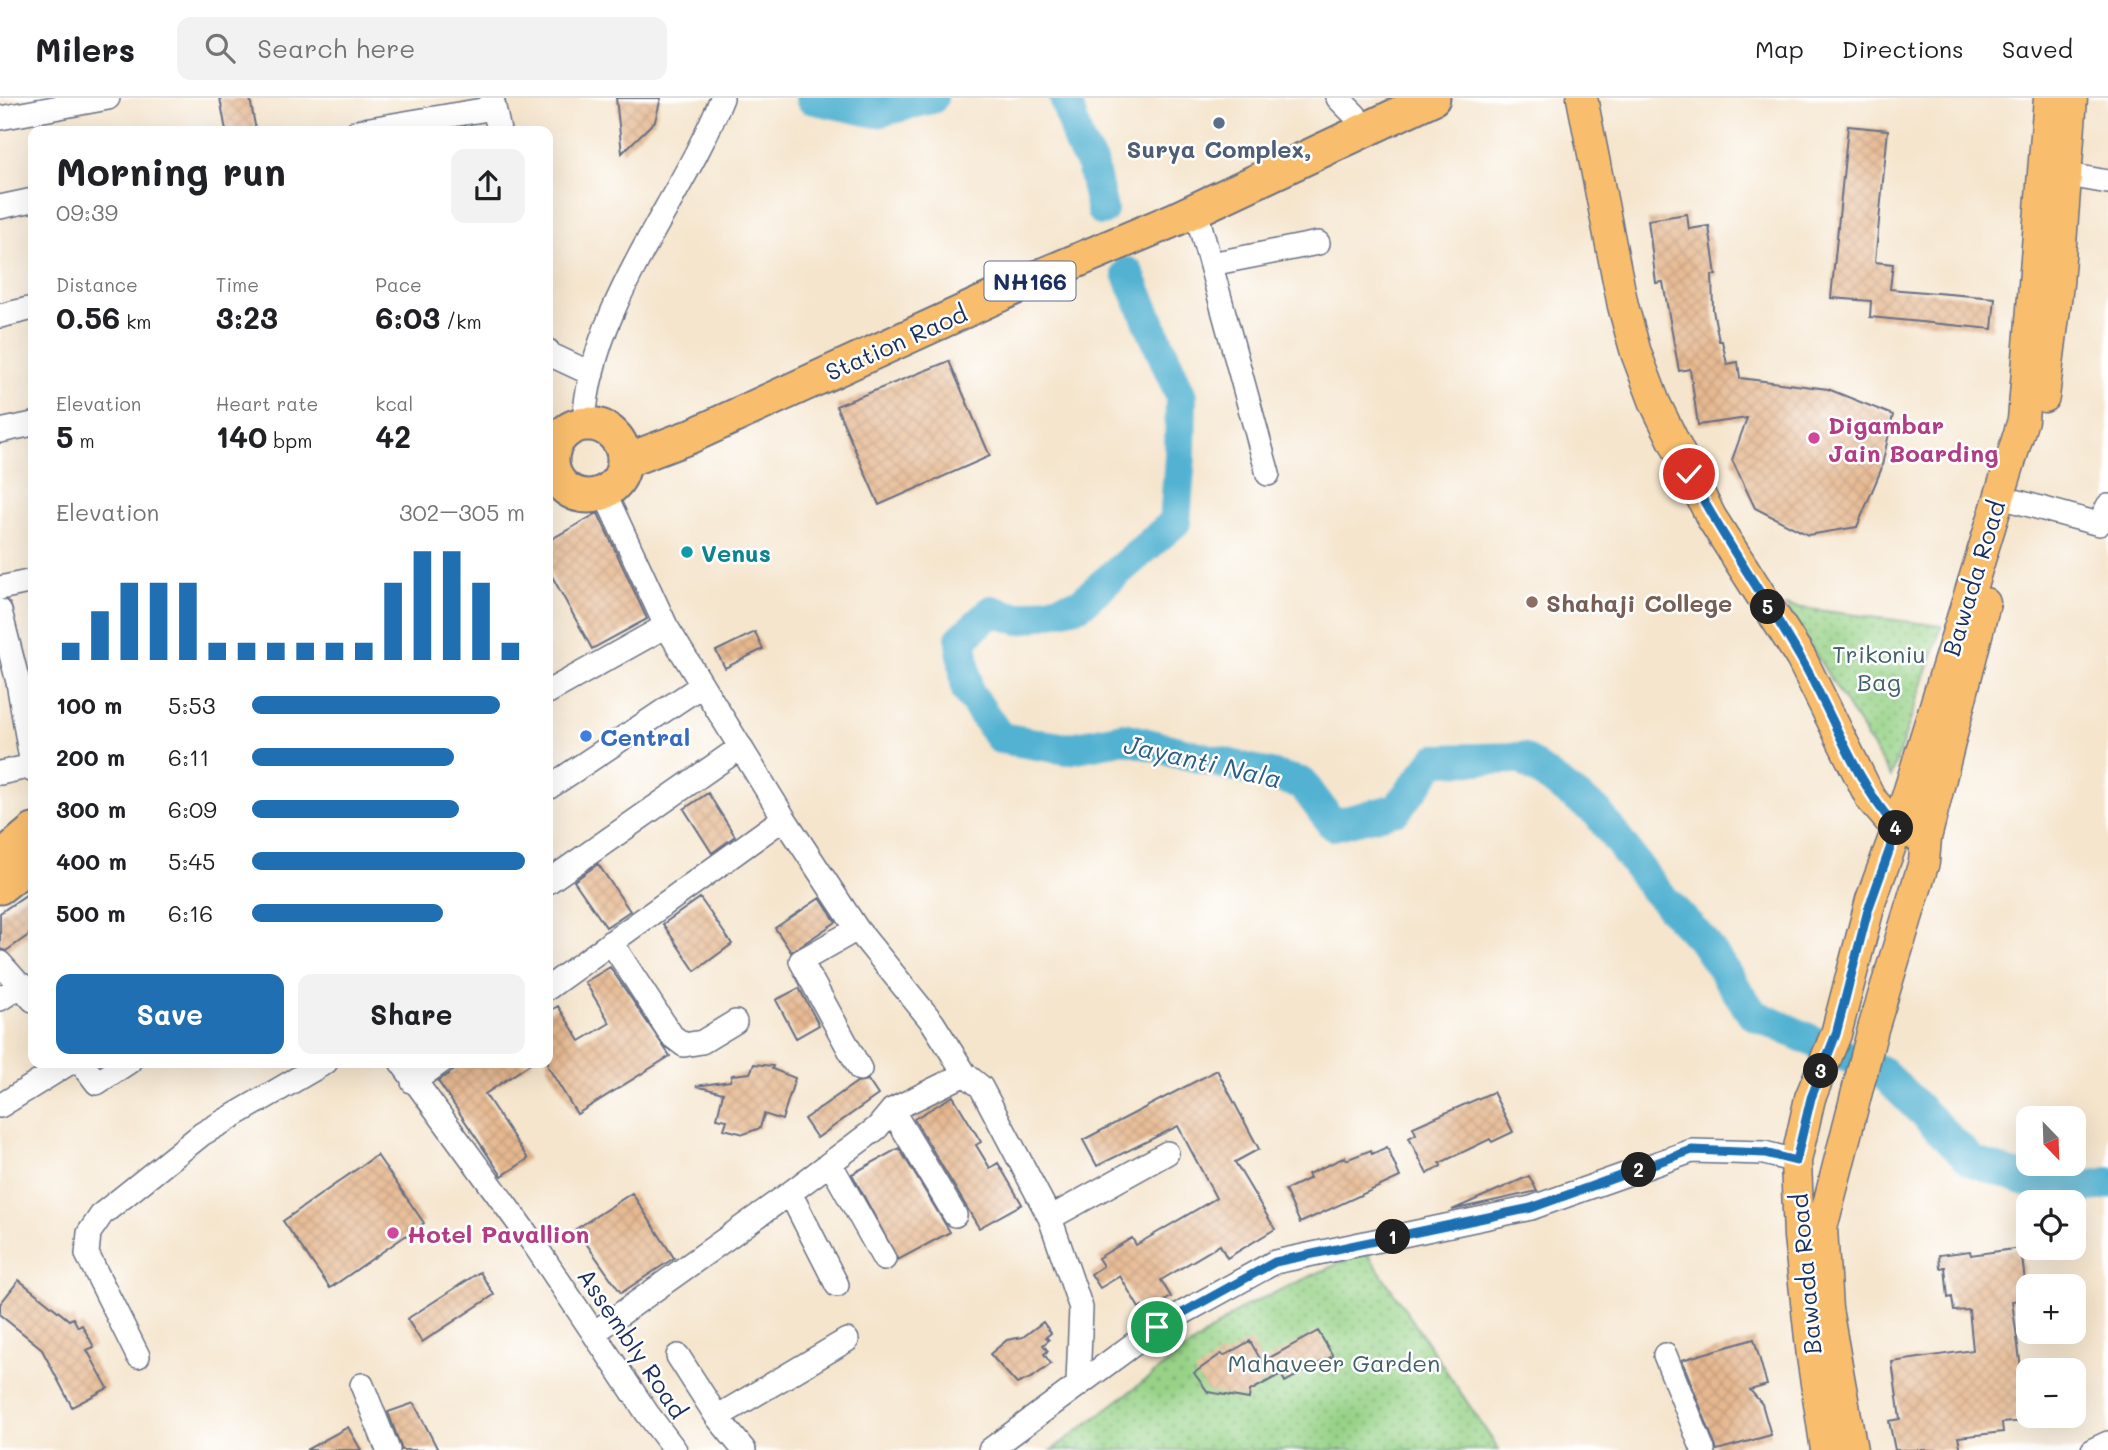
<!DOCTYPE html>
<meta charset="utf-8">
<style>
:root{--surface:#fff;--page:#f2f2f2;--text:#202124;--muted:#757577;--line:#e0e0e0;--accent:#1f6fb2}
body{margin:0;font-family:Mali,sans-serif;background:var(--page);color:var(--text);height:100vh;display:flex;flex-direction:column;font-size:26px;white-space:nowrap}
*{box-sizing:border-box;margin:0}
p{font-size:23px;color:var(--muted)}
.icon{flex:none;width:38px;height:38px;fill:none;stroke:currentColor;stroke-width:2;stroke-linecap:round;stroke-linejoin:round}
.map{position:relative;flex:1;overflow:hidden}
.panel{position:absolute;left:28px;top:28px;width:525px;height:942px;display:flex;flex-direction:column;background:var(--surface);border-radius:14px;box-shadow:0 7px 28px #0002}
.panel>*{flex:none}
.needle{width:46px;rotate:157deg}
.tools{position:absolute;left:2016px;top:1008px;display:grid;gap:14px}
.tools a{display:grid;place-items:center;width:70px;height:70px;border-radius:14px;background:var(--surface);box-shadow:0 7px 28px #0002;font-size:35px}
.pin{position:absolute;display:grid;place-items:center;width:60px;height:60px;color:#fff;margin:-30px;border:4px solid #fff;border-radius:50%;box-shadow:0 2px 7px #0007}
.km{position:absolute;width:35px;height:35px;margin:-18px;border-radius:50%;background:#222;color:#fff;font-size:19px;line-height:35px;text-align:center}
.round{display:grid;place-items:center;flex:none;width:74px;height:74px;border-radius:14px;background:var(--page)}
.summary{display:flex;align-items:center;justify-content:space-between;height:119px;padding:0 28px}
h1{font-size:38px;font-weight:700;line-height:52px}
.figures{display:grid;grid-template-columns:repeat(3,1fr);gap:10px;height:119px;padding:7px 28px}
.figures div{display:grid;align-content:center}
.figures b{font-size:30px;font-weight:700}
.figures small{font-size:19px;font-weight:400}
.figures p{font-size:19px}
.chart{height:196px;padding:14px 28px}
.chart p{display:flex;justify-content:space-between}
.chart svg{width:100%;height:126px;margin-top:7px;stroke:var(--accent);stroke-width:6}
.primary-button{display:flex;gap:14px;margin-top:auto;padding:14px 28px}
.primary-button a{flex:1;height:80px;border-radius:14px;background:var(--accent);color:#fff;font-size:28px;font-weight:700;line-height:80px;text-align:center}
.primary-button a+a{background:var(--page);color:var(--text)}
ul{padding:0 28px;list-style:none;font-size:23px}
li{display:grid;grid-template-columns:112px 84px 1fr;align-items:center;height:52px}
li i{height:18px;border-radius:9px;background:var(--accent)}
header{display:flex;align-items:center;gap:42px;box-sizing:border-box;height:98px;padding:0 35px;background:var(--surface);border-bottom:2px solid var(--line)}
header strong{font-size:33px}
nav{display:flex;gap:38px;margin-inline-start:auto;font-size:24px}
.search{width:490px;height:63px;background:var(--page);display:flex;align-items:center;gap:18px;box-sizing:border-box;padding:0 24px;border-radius:14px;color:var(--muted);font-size:26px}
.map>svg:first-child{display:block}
.park{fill:url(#park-dots);stroke:#598072;stroke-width:2}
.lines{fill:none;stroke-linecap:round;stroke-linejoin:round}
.river{stroke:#52b2d1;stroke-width:32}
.building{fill:url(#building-cross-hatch)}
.minor-casing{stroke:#676f85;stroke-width:26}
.major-casing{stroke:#676f85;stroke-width:33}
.highway-casing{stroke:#676f85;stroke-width:37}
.minor{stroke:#fff;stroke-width:23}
.major{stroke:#f9be6d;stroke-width:30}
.highway{stroke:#f9be6d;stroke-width:33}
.route-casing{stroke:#fff;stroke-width:14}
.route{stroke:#1f6fb2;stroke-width:9}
.service-dot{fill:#5c6f8a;stroke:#fff;stroke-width:2.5}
.hotel-dot{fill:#d1479c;stroke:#fff;stroke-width:2.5}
.culture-dot{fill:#0f9aa8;stroke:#fff;stroke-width:2.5}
.education-dot{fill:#8d6e63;stroke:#fff;stroke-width:2.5}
.shop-dot{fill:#3f7fe0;stroke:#fff;stroke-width:2.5}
.labels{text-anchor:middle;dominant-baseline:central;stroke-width:5;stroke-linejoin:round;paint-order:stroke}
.shield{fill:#fff;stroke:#5f6d8e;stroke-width:2}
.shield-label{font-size:23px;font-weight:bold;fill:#1b2f5e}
.service-label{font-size:24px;font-weight:bold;fill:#4e5e75;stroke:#fff}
.street-label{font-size:24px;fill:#1b2f5e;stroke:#fff}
.hotel-label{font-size:24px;font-weight:bold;fill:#b23c85;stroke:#fff;text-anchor:start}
.culture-label{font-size:24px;font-weight:bold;fill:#0d838f;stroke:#fff;text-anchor:start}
.education-label{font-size:24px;font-weight:bold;fill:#785e54;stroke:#fff;text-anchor:start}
.park-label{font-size:24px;fill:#40606a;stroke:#fff}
.shop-label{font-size:24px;font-weight:bold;fill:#366cbe;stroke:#fff;text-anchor:start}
.water-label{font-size:26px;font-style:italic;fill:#2e5d86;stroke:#fff}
</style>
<header>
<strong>Milers</strong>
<div class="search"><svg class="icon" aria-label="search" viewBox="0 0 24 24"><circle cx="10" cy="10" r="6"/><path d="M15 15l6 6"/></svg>Search here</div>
<nav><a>Map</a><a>Directions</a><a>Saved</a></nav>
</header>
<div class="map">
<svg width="2108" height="1352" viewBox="0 0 2108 1352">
<defs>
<pattern id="park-dots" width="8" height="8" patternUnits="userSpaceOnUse" patternTransform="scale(1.75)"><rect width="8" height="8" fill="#97d287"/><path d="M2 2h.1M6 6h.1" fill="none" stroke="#7aab72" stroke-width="1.8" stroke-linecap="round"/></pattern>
<pattern id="building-cross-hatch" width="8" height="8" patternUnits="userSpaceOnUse" patternTransform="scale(1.75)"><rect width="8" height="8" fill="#e6b88f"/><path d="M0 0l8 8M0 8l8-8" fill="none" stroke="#c59e7e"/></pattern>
</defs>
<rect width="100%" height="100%" fill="#fff"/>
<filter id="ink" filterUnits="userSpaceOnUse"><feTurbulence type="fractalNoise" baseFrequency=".0143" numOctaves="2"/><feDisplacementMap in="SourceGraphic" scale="14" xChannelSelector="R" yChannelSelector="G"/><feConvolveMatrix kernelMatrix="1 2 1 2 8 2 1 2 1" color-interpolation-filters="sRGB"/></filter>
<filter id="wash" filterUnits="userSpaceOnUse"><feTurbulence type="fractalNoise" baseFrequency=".00686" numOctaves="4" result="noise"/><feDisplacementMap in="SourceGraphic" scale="28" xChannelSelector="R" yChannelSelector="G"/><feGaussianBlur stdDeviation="1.57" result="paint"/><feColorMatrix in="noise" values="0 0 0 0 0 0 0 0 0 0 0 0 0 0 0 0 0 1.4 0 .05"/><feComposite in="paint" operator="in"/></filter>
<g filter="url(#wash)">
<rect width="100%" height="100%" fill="#f5e5cd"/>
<path class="park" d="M 1786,508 L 1942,528 L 1891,679 Z
M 1366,1153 L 1499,1352 L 1052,1352 L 1243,1209 Z"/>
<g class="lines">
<path class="river" d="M 811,0 L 877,14 L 932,0
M 1065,0 L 1079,45 L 1092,67 L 1102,112
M 1128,175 L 1181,298 L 1180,358 L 1175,424 L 1080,506 L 1019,521 L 992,513 L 961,541 L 967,592 L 1000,640 L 1067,651 L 1124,640 L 1302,685 L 1333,727 L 1397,711 L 1435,662 L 1522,660 L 1597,714 L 1654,791 L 1704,844 L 1753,916 L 1882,974 L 1972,1063 L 2061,1094 L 2108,1085"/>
</g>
<g id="blocks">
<path class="building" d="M 220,0 L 250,0 L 256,33 L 226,33 Z
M 616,0 L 661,0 L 655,23 L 622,55 Z
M 1848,28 L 1888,32 L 1875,164 L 1893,166 L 1890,191 L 1995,200 L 1992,231 L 1870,219 L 1871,203 L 1831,200 Z
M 1687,116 L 1689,131 L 1709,128 L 1716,177 L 1712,177 L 1713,212 L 1719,243 L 1722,243 L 1727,266 L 1738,264 L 1740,280 L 1828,291 L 1893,317 L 1881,372 L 1857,429 L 1808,437 L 1755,410 L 1732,362 L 1747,320 L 1698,327 L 1690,271 L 1679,273 L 1663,184 L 1656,185 L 1648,122 Z
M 949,263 L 990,358 L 879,407 L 836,308 Z
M 598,415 L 647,521 L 592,551 L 548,471 L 548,443 Z
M 755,534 L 763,551 L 725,570 L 716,553 Z
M 708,695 L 735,738 L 712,755 L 684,711 Z
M 598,766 L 630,813 L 606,829 L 574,783 Z
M 33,792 L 33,834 L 6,853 L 0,851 L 0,815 Z
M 700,800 L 732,846 L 695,873 L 663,826 Z
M 820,800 L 836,824 L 791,854 L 775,830 Z
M 610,869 L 670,958 L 577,1016 L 548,969 L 548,914 L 558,908 L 580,943 L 610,925 L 585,884 Z
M 799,890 L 819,927 L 796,940 L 776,902 Z
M 467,964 L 533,964 L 485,996 L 528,1061 L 502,1078 L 438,983 Z
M 754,966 L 773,968 L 772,971 L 795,980 L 782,1022 L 764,1016 L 760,1030 L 744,1036 L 724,1031 L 727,1022 L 717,1020 L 723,995 L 696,988 L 730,983 L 732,977 L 750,975 Z
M 1217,972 L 1259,1051 L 1235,1064 L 1275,1131 L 1227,1160 L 1220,1147 L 1161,1182 L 1171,1199 L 1146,1214 L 1142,1208 L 1139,1210 L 1120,1178 L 1100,1190 L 1091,1176 L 1103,1168 L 1098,1160 L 1132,1140 L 1136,1147 L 1216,1100 L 1178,1028 L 1097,1068 L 1083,1042 Z
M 868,982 L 878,997 L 817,1040 L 804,1021 L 857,984 Z
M 1493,994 L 1513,1034 L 1492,1044 L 1490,1041 L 1440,1065 L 1441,1068 L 1427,1076 L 1409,1040 L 1416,1036 L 1413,1029 Z
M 953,998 L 981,1044 L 976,1047 L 990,1070 L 998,1065 L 1022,1106 L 979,1130 L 914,1021 Z
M 1387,1049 L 1400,1079 L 1300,1125 L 1285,1092 L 1310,1080 L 1308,1076 L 1345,1059 L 1346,1062 L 1371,1052 L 1372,1056 Z
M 899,1050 L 950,1134 L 898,1162 L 852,1076 Z
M 377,1057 L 424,1125 L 330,1190 L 283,1123 Z
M 1529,1078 L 1537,1093 L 1452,1112 Z
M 632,1095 L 674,1160 L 621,1195 L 576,1131 Z
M 2021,1150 L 2027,1201 L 2012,1203 L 2021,1270 L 2028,1270 L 2028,1310 L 2023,1317 L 2024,1323 L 2002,1325 L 2003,1334 L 1958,1339 L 1961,1352 L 1895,1352 L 1889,1323 L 1900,1321 L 1892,1264 L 1973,1252 L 1969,1212 L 1954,1213 L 1952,1199 L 1948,1200 L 1945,1169 L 1940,1170 L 1939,1157 L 1970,1153 L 1971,1157 Z
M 480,1174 L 494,1197 L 422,1244 L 407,1221 Z
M 19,1182 L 69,1222 L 73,1220 L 78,1229 L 82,1227 L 94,1249 L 87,1252 L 108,1290 L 72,1309 L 41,1250 L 0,1217 L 0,1206 Z
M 1043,1224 L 1051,1235 L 1046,1239 L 1049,1242 L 1043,1247 L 1048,1253 L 1044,1256 L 1051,1266 L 1033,1279 L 1017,1286 L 990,1256 L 1007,1242 L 1023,1239 Z
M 1318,1233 L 1333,1258 L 1285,1284 L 1281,1276 L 1250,1293 L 1249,1301 L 1208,1294 L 1194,1275 L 1221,1256 L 1225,1257 L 1250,1243 L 1262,1264 Z
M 1754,1241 L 1767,1287 L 1750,1292 L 1762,1306 L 1771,1337 L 1717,1352 L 1682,1262 Z
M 414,1305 L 438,1352 L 402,1352 L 388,1314 Z
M 348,1329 L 361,1352 L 306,1352 Z"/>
</g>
</g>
<g filter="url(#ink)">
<use href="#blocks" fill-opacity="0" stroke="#676f85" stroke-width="2"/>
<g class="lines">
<defs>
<path id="minor" d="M 492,0 L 499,33
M 1338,0 L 1355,17
M 0,20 L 108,0
M 358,33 L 494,10
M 2068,77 L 2108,84
M 0,109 L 33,102
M 1196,113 L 1268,376
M 1211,166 L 1318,145
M 0,218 L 33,210
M 548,253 L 549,256 L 592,276
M 584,325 C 591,206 679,108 722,0
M 0,333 L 33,326
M 2015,403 L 2099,426 L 2108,408
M 0,490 L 33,483
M 0,513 L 18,584 L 33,673
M 548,594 L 666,528
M 0,675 L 32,668
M 548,690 L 701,588
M 784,720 L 857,831 L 801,863 L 860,971
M 548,784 L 741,649
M 857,831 L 933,925 L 965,976
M 611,844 L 672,938 L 684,947 L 702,944 L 735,924
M 0,865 L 33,902
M 548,890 L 784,720 L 666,528 L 604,394
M 0,901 L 22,887
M 81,964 L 97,985 L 129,964
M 401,964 L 536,1149 L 647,1315 L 675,1352
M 413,984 L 441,964
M 0,1008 L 71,964
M 892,1012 L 955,1117
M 830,1065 L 884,1161
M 790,1095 L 837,1187
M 1050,1120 L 1167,1055
M 594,1235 L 790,1095 L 877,1030 L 892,1012 L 965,976 L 981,989 L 1050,1120 L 1081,1210 L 1078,1285
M 1665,1257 L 1703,1352
M 138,1258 L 87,1156 L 89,1135 L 102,1116 L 202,1036 L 326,964
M 678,1258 L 717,1319 L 744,1352
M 362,1287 L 388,1352
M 717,1319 L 847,1242
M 990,1352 L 1157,1229 L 1275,1164 L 1531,1110 L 1692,1053 L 1764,1055 L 1796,1063
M 2093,1352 L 2108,1345"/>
<path id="major" d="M 1582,0 L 1623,208 L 1636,255 L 1655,305 L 1711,419 L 1801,560 L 1871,701 L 1897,731 L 1912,736
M 2044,299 L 2058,186 L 2072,0
M 1826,1352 L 1812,1259 L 1799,1139 L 1796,1063 L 1810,1000 L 1836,936 L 1871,802 L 1897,731 L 2023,322 L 2049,0
M 1852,1352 L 1827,1211 L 1822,1130 L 1873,931 L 1924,764 L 1926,740 L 1985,505"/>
<path id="highway" d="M552 362a36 36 0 1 1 72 0a36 36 0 1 1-72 0Z
M 625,363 L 689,339 L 1043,177 L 1176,121 L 1433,0
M 0,761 L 33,733
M 0,789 L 33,763"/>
</defs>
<use href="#minor" class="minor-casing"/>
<use href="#major" class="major-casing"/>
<use href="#highway" class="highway-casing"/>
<use href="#minor" class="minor"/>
<use href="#major" class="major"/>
<use href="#highway" class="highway"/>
</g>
</g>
<g class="lines" filter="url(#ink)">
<defs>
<path id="route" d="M 1157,1229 L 1275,1164 L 1531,1110 L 1692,1052 L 1765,1055 L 1796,1063 L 1811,1000 L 1836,936 L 1868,812 L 1897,731 C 1852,678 1834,618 1800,559 C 1764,497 1722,440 1689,376"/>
</defs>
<use href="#route" class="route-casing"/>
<use href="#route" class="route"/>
</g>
<circle class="service-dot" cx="1219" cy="25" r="7"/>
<g class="hotel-dot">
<circle cx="1814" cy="340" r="7"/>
<circle cx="393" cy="1135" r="7"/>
</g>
<circle class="culture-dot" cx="687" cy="454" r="7"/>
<circle class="education-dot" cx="1532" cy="504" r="7"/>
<circle class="shop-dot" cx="586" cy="638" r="7"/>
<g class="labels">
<rect class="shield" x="984.5" y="163.5" width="91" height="39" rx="5"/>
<g class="shield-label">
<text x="1030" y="183">NH166</text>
</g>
<g class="service-label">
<text x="1219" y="50">Surya Complex,</text>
</g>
<g class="street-label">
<text transform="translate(896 244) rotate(-24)">Station Raod</text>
<text transform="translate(1973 480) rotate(-73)">Bawada Road</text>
<text transform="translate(1805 1176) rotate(-95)">Bawada Road</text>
<text transform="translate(633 1245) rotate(56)">Assembly Road</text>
</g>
<g class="hotel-label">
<text x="1828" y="326">Digambar<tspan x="1828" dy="28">Jain Boarding</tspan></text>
<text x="407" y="1135">Hotel Pavallion</text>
</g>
<g class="culture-label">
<text x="701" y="454">Venus</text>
</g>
<g class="education-label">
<text x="1546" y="504">Shahaji College</text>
</g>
<g class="park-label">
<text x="1879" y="555">Trikoniu<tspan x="1879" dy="28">Bag</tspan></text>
<text x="1334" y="1264">Mahaveer Garden</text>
</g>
<g class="shop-label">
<text x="600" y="638">Central</text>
</g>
<g class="water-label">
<text transform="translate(1203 663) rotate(13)">Jayanti Nala</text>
</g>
</g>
</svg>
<div class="tools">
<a><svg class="needle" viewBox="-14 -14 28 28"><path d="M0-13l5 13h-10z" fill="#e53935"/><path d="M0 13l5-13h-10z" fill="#757577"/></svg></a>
<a><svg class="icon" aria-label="locate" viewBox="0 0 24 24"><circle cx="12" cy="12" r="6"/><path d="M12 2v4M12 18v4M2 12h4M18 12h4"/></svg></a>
<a>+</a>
<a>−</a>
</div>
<div class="pin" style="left:1157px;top:1229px;background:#1e9e55"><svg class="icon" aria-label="arrive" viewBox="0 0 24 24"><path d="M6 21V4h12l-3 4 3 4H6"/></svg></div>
<div class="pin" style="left:1689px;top:376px;background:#d93025"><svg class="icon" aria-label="check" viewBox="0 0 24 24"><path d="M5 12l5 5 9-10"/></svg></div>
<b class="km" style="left:1393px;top:1139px">1</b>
<b class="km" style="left:1639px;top:1072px">2</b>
<b class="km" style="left:1821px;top:973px">3</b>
<b class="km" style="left:1896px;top:730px">4</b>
<b class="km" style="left:1768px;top:509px">5</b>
<section class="panel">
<div class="summary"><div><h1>Morning run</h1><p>09:39</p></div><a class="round"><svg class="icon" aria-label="share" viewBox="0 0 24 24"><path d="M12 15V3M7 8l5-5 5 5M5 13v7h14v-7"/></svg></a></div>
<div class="figures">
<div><p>Distance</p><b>0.56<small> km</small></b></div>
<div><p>Time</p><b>3:23</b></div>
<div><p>Pace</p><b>6:03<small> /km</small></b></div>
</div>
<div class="figures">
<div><p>Elevation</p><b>5<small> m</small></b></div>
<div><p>Heart rate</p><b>140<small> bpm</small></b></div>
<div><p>kcal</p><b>42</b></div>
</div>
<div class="chart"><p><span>Elevation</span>302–305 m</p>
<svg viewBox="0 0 160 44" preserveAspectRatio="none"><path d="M5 44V38M15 44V27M25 44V17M35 44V17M45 44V17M55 44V38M65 44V38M75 44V38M85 44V38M95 44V38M105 44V38M115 44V17M125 44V6M135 44V6M145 44V17M155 44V38"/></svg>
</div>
<ul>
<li><b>100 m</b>5:53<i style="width:91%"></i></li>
<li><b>200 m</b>6:11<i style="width:74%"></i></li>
<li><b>300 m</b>6:09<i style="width:76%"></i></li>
<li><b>400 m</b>5:45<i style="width:100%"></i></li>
<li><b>500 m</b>6:16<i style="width:70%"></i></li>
</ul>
<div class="primary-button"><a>Save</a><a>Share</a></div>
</section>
</div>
